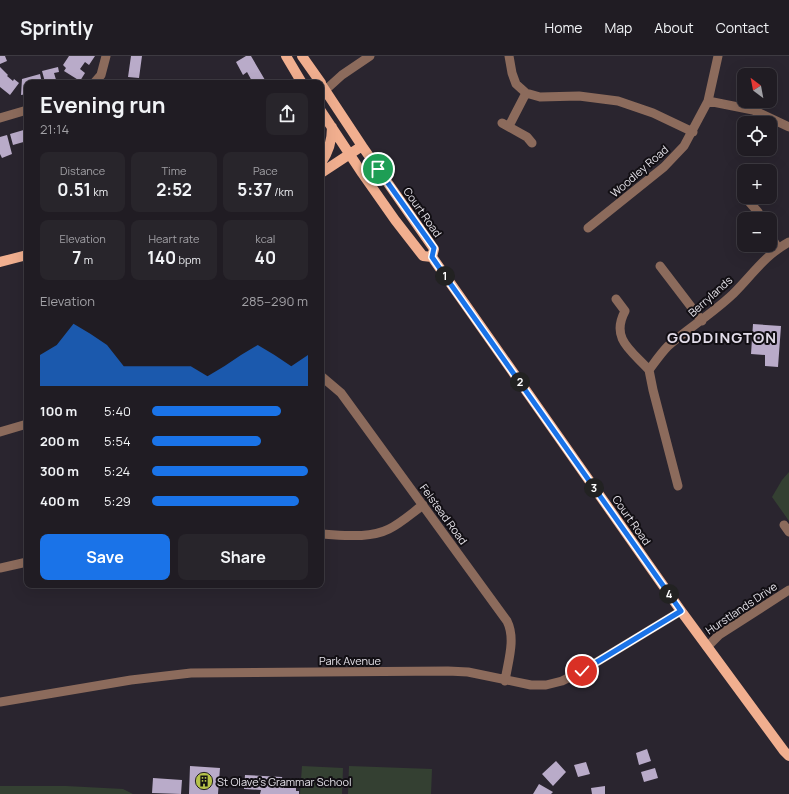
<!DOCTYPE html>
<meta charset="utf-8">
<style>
:root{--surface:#201c23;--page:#28252b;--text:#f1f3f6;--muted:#a2a1a6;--line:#3d3a41;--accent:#1a73e8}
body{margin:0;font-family:Manrope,sans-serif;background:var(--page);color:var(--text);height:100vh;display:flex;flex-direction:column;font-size:15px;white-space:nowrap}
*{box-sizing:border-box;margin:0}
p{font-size:13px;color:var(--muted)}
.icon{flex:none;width:22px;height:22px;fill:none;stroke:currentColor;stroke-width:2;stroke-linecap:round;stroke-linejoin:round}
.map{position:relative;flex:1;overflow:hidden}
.details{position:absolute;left:24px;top:24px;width:300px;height:508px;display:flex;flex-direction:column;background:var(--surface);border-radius:8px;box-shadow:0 4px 16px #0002,0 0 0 1px var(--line)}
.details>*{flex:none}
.needle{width:26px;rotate:328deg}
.fabs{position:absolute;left:737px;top:12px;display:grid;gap:8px}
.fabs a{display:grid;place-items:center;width:40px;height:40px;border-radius:8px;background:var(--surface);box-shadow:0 4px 16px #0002,0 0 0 1px var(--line);font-size:20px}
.pin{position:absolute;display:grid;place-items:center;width:34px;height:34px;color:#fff;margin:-17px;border:2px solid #fff;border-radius:50%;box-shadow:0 1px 4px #0007}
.km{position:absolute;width:20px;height:20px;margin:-10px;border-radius:50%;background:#222;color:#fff;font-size:11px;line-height:20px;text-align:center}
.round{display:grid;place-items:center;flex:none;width:42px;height:42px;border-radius:8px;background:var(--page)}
.overview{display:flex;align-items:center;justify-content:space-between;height:68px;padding:0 16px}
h1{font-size:22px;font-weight:700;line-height:30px}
.metrics{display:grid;grid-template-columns:repeat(3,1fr);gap:6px;height:68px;padding:4px 16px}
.metrics div{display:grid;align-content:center;border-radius:8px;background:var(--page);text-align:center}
.metrics b{font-size:17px;font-weight:700}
.metrics small{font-size:11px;font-weight:400}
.metrics p{font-size:11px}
.chart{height:112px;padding:8px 16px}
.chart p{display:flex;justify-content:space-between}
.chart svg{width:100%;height:72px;margin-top:4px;fill:var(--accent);opacity:.7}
.cta{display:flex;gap:8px;margin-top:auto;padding:8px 16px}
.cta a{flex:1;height:46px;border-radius:8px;background:var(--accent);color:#fff;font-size:16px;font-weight:700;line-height:46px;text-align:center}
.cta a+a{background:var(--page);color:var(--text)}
ul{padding:0 16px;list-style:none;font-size:13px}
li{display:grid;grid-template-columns:64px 48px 1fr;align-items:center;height:30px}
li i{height:10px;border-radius:5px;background:var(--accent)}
header{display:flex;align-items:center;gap:24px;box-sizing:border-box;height:56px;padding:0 20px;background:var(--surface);border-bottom:1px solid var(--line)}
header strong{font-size:19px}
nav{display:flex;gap:22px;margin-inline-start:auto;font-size:14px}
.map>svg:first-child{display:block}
.green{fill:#344032}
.building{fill:#b9abc9}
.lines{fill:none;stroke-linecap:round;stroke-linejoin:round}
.minor{stroke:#8c6b5c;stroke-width:9}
.major{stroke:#f1af8f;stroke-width:10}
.route-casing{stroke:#fff;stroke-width:8}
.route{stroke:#1a73e8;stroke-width:5}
.labels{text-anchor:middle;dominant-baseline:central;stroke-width:4;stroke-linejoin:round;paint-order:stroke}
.street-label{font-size:11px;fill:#e3e0e7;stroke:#120f14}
.poi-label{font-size:11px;fill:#e3e0e7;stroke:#120f14;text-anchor:start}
.district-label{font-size:15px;font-weight:bold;letter-spacing:1px;fill:#e2dce9;stroke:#120f14}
</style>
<header>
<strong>Sprintly</strong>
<nav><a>Home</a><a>Map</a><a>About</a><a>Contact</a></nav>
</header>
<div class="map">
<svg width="789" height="738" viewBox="0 0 789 738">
<rect width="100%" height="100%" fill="#2a252f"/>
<path class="green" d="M 789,416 L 789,465 L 772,441 L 782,424 Z
M 302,710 L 343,712 L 342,738 L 300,738 Z
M 349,710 L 432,713 L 431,738 L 348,738 Z
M 0,730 L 66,730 L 123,733 L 133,738 L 0,738 Z"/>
<path class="building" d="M 0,0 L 5,0 L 7,5 L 0,8 Z
M 69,0 L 95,0 L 89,9 L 85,6 L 80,13 L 85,17 L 80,25 L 64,15 L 66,12 L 63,9 Z
M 131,0 L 142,0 L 139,22 L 128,21 Z
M 246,0 L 251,0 L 265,24 L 260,27 L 253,27 L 247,16 L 243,19 L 236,6 Z
M 0,11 L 8,19 L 7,20 L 13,25 L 14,23 L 19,27 L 10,39 L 0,31 Z
M 58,11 L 59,16 L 54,17 L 57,27 L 51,27 L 50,25 L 45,26 L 42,15 Z
M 40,18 L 42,27 L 27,27 L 27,38 L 21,39 L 22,23 Z
M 27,73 L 27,85 L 13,89 L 10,78 Z
M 7,79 L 12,98 L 2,102 L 0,98 L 0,81 Z
M 753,268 L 781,270 L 778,311 L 765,310 L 765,299 L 751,298 Z
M 647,693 L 651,705 L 639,709 L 636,697 Z
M 556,705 L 566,716 L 553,730 L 542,718 Z
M 586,706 L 590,718 L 578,721 L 574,709 Z
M 190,710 L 220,712 L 218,738 L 189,738 Z
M 655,712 L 658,722 L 644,726 L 641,716 Z
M 245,719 L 282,721 L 283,725 L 296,725 L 296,735 L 299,735 L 299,738 L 260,738 L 261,734 L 244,733 Z
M 153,722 L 182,724 L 181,738 L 152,737 Z
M 539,728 L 553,736 L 551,738 L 533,738 Z
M 605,730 L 605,738 L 592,738 L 591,732 Z"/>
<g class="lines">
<path class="minor" d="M 509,0 L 512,17 L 516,28 L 526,37 L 540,41 L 579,40 L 618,45 L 653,57 L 693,76
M 94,27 L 101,19 L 106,0
M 321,38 L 342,19 L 370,0
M 708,45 L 753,54 L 789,71
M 0,62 L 27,54
M 502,67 L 527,81 L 532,87
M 509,70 L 526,37
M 745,141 L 758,156 L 762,163
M 588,172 L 664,111 L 684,90 L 708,45 L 718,0
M 770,179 L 778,192
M 660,210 L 702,265
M 616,243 L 625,255 C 610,283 632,295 649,314
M 321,320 L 341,337 L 507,565 C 516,583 508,605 505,625
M 0,376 L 27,368
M 678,430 L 653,334 L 649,314 C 655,306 661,297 668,290 C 689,272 713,257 733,238 C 752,219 765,199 789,186
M 784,469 L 789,476
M 321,478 C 343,479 369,483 389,473 C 401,467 412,457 423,449
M 0,512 L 27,506
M 707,591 L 719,579 L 789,534
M 0,646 L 131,624 L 191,617 L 448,615 L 468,616 L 531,629 L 546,629 L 562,625 L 582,615 L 681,555"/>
<path class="major" d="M 286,0 L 302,27
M 302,0 L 321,27
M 321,28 L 362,90 L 434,193 L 432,201
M 321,55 L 362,117 L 395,164 L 423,200 L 432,201
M 321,107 C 329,96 332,85 332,71
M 321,117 L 362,90
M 432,201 L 681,555 L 784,695 L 789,700
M 0,206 L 27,199"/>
</g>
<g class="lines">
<defs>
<path id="route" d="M 378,113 L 434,192 L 432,201 L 447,223 L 681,555 L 582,615"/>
</defs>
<use href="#route" class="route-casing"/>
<use href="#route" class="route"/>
</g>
<defs>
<symbol id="building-disc" viewBox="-11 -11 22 22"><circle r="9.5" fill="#b5c249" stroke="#120f14"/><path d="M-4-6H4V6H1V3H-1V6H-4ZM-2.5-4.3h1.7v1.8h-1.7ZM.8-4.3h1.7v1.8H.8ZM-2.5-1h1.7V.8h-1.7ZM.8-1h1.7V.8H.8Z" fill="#111"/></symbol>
</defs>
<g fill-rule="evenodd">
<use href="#building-disc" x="194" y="715" width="20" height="20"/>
</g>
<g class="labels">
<g class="street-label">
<text transform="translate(639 115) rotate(-41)">Woodley Road</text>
<text transform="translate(423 156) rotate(55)">Court Road</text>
<text transform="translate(710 240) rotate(-42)">Berrylands</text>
<text transform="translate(444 458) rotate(54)">Felstead Road</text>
<text transform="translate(632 464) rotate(55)">Court Road</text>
<text transform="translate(741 552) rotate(-34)">Hurstlands Drive</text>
<text x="350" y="604">Park Avenue</text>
</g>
<g class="poi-label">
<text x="217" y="725">St Olave's Grammar School</text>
</g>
<g class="district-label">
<text x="722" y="281">GODDINGTON</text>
</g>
</g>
</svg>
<div class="fabs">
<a><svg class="needle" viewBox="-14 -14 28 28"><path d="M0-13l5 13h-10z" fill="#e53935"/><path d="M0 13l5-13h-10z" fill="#a2a1a6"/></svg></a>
<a><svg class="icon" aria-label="locate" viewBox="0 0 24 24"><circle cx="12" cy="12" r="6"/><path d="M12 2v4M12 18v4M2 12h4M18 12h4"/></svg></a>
<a>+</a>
<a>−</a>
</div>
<div class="pin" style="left:378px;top:113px;background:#1e9e55"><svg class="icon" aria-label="arrive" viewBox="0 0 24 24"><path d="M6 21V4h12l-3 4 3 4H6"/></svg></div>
<div class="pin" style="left:582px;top:615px;background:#d93025"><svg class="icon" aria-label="check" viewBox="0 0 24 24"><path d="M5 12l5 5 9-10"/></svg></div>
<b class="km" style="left:445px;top:220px">1</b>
<b class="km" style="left:520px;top:326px">2</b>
<b class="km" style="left:594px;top:432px">3</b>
<b class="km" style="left:669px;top:538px">4</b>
<section class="details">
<div class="overview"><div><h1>Evening run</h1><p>21:14</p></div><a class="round"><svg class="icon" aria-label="share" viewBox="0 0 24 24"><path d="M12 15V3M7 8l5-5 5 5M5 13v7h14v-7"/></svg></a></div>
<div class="metrics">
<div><p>Distance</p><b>0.51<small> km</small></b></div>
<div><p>Time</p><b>2:52</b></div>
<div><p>Pace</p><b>5:37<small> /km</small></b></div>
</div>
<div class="metrics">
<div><p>Elevation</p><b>7<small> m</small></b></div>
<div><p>Heart rate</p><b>140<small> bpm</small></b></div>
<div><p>kcal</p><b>40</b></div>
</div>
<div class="chart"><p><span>Elevation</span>285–290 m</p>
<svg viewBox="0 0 160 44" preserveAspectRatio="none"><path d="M0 44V25L10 19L20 6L30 12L40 19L50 32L60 32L70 32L80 32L90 32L100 38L110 32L120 25L130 19L140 25L150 32L160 25V44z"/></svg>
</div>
<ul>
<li><b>100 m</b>5:40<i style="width:83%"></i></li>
<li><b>200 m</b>5:54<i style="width:70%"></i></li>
<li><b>300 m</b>5:24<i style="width:100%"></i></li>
<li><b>400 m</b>5:29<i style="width:94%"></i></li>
</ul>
<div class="cta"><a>Save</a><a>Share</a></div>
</section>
</div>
